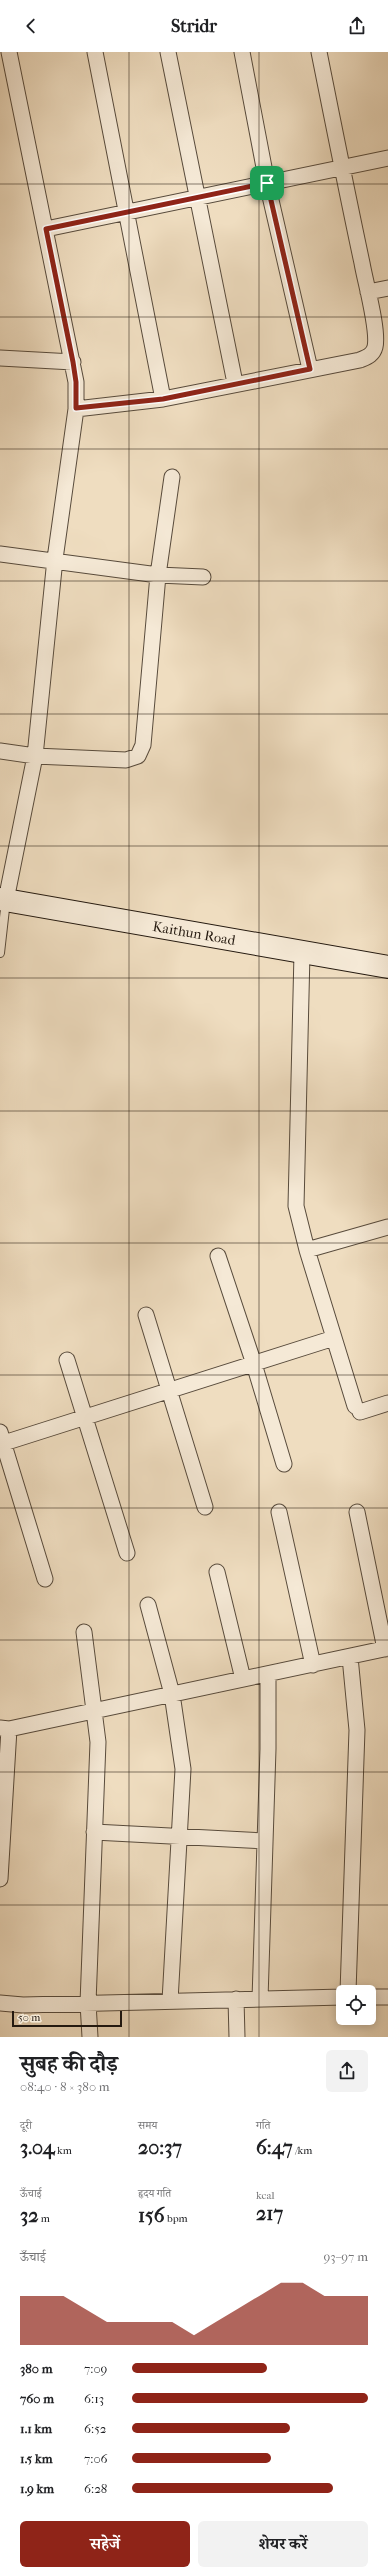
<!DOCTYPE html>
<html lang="hi">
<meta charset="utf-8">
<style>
:root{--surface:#fff;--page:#f2f2f2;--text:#202124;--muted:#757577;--accent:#8f2418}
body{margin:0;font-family:"IM FELL French Canon","Noto Serif Devanagari",serif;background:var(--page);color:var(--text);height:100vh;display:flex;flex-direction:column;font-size:15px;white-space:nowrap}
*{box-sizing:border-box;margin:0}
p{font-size:13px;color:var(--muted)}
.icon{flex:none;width:22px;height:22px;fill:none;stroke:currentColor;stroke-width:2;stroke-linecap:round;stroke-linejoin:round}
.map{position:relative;height:1985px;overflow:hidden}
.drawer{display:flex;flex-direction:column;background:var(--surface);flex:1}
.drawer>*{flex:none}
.tools{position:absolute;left:336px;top:1933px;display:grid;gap:8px}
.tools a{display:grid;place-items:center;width:40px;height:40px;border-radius:6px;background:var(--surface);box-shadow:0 2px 10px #0003;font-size:20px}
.scale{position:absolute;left:12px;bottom:10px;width:110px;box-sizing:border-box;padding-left:4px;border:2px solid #251a10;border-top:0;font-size:11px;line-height:14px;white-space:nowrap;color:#251a10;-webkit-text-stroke:3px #f5e9d6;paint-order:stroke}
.pin{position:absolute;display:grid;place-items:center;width:34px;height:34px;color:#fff;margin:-17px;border-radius:8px;box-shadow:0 2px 6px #0006}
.round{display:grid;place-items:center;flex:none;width:42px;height:42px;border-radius:6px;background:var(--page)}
.head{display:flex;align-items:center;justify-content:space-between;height:68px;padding:0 20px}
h1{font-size:22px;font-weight:700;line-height:30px}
.stats{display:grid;grid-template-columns:repeat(3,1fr);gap:6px;height:68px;padding:4px 20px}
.stats div{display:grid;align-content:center}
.stats b{font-size:20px;font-weight:700}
.stats small{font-size:11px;font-weight:400}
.stats p{font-size:11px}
.chart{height:112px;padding:8px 20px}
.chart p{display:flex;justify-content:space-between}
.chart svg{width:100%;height:72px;margin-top:4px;fill:var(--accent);opacity:.7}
.primary-button{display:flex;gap:8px;margin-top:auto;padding:8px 20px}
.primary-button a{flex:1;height:46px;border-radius:6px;background:var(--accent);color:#fff;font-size:16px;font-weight:700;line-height:46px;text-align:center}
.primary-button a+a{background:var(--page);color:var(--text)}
ul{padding:0 20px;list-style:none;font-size:13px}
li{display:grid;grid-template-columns:64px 48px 1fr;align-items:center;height:30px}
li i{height:10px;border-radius:5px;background:var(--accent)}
header{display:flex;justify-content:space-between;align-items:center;height:52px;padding:0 20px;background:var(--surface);font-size:18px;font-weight:700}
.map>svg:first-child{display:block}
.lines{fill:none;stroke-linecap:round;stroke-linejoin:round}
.lane-casing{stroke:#584b3c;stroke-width:10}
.street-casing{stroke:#584b3c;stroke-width:17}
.secondary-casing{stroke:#251a10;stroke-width:24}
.lane{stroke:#f5e9d6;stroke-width:8}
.street{stroke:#f5e9d6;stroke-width:15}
.secondary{stroke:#f5e9d6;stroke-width:22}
.route-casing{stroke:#fff;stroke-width:8}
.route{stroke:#8f2418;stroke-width:5}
.grid{fill:none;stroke:#251a10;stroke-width:1;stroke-opacity:0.55}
.labels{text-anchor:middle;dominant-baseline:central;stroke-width:4;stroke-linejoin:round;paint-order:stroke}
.street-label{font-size:14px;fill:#251a10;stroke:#f5e9d6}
</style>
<header><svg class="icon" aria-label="back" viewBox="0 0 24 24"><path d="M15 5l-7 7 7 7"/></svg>Stridr<svg class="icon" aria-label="share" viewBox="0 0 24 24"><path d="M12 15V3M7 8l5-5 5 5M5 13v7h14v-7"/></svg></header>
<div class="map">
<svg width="388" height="1985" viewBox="0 0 388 1985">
<rect width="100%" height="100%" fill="#efddc0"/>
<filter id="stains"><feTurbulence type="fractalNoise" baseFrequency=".005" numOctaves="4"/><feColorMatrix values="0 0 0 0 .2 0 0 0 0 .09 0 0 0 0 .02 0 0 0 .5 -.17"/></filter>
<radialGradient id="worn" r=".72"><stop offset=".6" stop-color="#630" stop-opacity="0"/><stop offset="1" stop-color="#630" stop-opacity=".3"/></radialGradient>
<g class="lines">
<defs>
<path id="lane" d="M 0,901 L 6,848"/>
<path id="street" d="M 95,0 L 163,347
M 168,0 L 235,331
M 242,0 L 267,131 L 310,317
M 46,177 L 388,106
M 368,240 L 388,236
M 0,306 L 73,310
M 76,357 L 163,347 L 360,308 C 367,305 373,303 375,295 C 379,278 365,229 362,211 C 347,141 333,70 319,0
M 0,502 L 158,523 L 203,525
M 0,699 L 35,704 L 126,708 L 138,704 L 143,693 L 158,523 L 172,425
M 6,848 L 35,704 L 55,507 L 76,357 L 76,330 L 9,0
M 302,901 L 296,1154 L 307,1198 L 355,1354
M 307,1198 L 388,1175
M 218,1204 L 254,1312 L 284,1412
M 146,1263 L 205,1455
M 67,1308 L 127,1501
M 360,1360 L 388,1351
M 0,1380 L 45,1527
M 4,1391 L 334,1286
M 279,1460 L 313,1613
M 357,1460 L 385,1597
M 217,1520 L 243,1627
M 148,1553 L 172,1642 L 183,1717 L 170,1949
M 84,1580 L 98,1690 L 88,1951 L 90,1985
M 0,1676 L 9,1677 L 388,1596
M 94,1780 L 265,1789
M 0,1827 L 9,1677
M 348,1940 L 357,1678 L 350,1605
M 369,1945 L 388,1945
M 236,1947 L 237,1985
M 260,1947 L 268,1697 L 268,1622
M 0,1951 L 23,1953 L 343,1945"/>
<g id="secondary">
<path id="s1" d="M 0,847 L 388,915"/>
</g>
</defs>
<use href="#lane" class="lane-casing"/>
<use href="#street" class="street-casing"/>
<use href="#secondary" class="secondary-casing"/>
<use href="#lane" class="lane"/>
<use href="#street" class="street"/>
<use href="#secondary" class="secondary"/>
</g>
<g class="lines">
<defs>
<path id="route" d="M 267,131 L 310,317 L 163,347 L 76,356 L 76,330 L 73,310 L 46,177 Z"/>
</defs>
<use href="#route" class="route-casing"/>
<use href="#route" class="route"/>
</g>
<path class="grid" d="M 129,0 L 129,1985M 259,0 L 259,1985M 0,132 L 388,132M 0,265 L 388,265M 0,397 L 388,397M 0,529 L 388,529M 0,662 L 388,662M 0,794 L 388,794M 0,926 L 388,926M 0,1059 L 388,1059M 0,1191 L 388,1191M 0,1323 L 388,1323M 0,1456 L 388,1456M 0,1588 L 388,1588M 0,1720 L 388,1720M 0,1853 L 388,1853"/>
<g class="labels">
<g class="street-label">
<text stroke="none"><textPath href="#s1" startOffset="197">Kaithun Road</textPath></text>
</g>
</g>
<rect width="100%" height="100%" filter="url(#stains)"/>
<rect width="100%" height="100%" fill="url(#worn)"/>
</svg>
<div class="tools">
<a><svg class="icon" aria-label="locate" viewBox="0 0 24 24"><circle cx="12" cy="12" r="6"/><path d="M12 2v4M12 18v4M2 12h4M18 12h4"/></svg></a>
</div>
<div class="scale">50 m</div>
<div class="pin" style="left:267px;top:131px;background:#1e9e55"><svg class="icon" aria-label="arrive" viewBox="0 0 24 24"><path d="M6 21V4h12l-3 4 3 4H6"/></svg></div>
</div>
<section class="drawer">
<div class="head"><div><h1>सुबह की दौड़</h1><p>08:40 · 8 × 380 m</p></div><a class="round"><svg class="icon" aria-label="share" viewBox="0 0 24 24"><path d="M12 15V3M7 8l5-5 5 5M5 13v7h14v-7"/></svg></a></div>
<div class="stats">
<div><p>दूरी</p><b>3.04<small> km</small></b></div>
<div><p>समय</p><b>20:37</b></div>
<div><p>गति</p><b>6:47<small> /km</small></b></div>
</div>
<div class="stats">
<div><p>ऊँचाई</p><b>32<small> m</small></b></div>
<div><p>हृदय गति</p><b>156<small> bpm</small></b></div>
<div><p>kcal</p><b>217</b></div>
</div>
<div class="chart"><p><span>ऊँचाई</span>93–97 m</p>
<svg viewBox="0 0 160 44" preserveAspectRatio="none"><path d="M0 44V14L10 14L20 14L30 22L40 30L50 30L60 30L70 30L80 38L90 30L100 22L110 14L120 6L130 6L140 14L150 14L160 14V44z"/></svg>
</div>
<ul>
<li><b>380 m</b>7:09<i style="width:57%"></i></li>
<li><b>760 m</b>6:13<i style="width:100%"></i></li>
<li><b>1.1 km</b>6:52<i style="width:67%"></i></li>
<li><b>1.5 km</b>7:06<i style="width:59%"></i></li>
<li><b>1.9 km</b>6:28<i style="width:85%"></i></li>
</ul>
<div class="primary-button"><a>सहेजें</a><a>शेयर करें</a></div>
</section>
